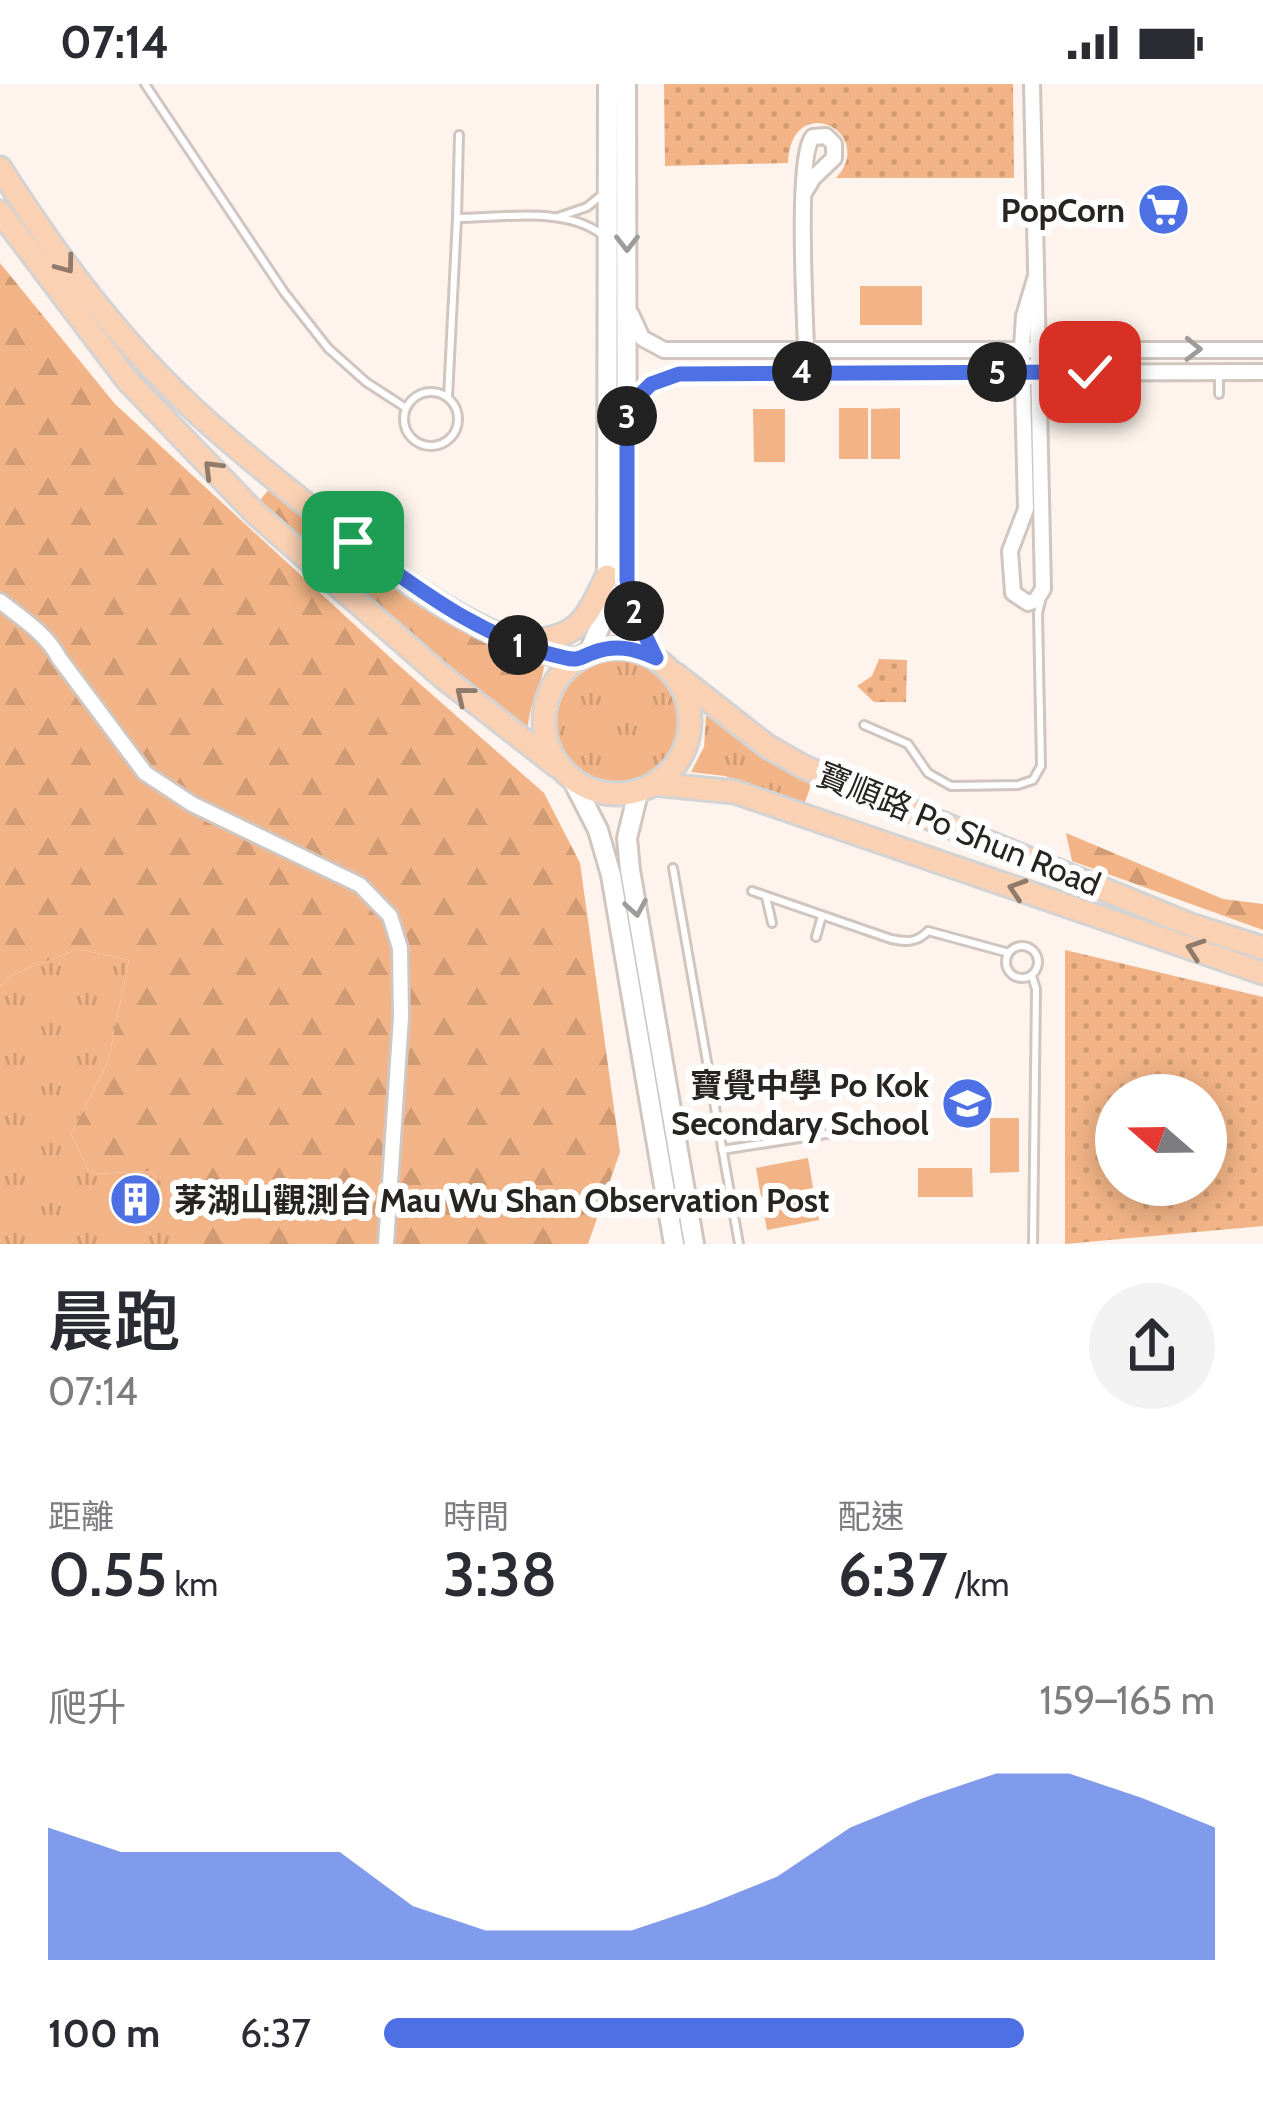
<!DOCTYPE html>
<html lang="zh-TW">
<meta charset="utf-8">
<style>
:root{--surface:#fff;--page:#f2f2f3;--text:#2b2b33;--muted:#7c7c81;--accent:#4d71e4}
body{margin:0;font-family:Cabin,"Noto Sans TC",sans-serif;background:var(--page);color:var(--text);height:100vh;display:flex;flex-direction:column;font-size:45px;white-space:nowrap}
*{box-sizing:border-box;margin:0}
p{font-size:39px;color:var(--muted)}
.icon{flex:none;width:66px;height:66px;fill:none;stroke:currentColor;stroke-width:2;stroke-linecap:round;stroke-linejoin:round}
.map{position:relative;height:1160px;overflow:hidden}
.drawer{display:flex;flex-direction:column;background:var(--surface);flex:1}
.drawer>*{flex:none}
.needle{width:78px;rotate:290deg}
.controls{position:absolute;left:1095px;top:990px;display:grid;gap:24px}
.controls a{display:grid;place-items:center;width:132px;height:132px;border-radius:50%;background:var(--surface);box-shadow:0 6px 30px #0003;font-size:60px}
.pin{position:absolute;display:grid;place-items:center;width:102px;height:102px;color:#fff;margin:-51px;border-radius:24px;box-shadow:0 6px 18px #0006}
.km{position:absolute;width:60px;height:60px;margin:-30px;border-radius:50%;background:#222;color:#fff;font-size:33px;line-height:60px;text-align:center}
.round{display:grid;place-items:center;flex:none;width:126px;height:126px;border-radius:63px;background:var(--page)}
.head{display:flex;align-items:center;justify-content:space-between;height:204px;padding:0 48px}
h1{font-size:66px;font-weight:600;line-height:90px}
.metrics{display:grid;grid-template-columns:repeat(3,1fr);gap:18px;height:204px;padding:12px 48px}
.metrics div{display:grid;align-content:center}
.metrics b{font-size:60px;font-weight:600}
.metrics small{font-size:33px;font-weight:400}
.metrics p{font-size:33px}
.chart{height:336px;padding:24px 48px}
.chart p{display:flex;justify-content:space-between}
.chart svg{width:100%;height:216px;margin-top:12px;fill:var(--accent);opacity:.7}
ul{padding:0 48px;list-style:none;font-size:39px}
li{display:grid;grid-template-columns:192px 144px 1fr;align-items:center;height:90px}
li i{height:30px;border-radius:15px;background:var(--accent)}
.status{display:flex;justify-content:space-between;align-items:center;height:84px;padding:0 60px;background:var(--surface);direction:ltr}
.status svg{height:33px;fill:currentColor}
.map>svg:first-child{display:block}
.grass{fill:url(#grass-tufts)}
.forest{fill:url(#forest-firs)}
.park{fill:url(#park-dots);fill-rule:evenodd}
.garden{fill:#f2b486}
.lines{fill:none;stroke-linecap:round;stroke-linejoin:round}
.lane-casing{stroke:#d0c6bf;stroke-width:12}
.street-casing{stroke:#d0c6bf;stroke-width:20}
.secondary-casing{stroke:#d0c6bf;stroke-width:24}
.primary-casing{stroke:#d4d3d3;stroke-width:27}
.lane{stroke:#fff;stroke-width:6}
.street{stroke:#fff;stroke-width:14}
.secondary{stroke:#fff;stroke-width:18}
.primary{stroke:#fad1b3;stroke-width:21}
.oneway{stroke:#9e9c9b}
.oneway2{stroke:#907a6a}
.route-casing{stroke:#fff;stroke-width:24}
.route{stroke:#4d71e4;stroke-width:15}
.labels{text-anchor:middle;dominant-baseline:central;stroke-width:12;stroke-linejoin:round;paint-order:stroke}
.poi-label{font-size:33px;font-weight:bold;fill:#272421;stroke:#fff;text-anchor:end}
.street-label{font-size:33px;fill:#272421;stroke:#fff}
</style>
<div class="status"><b>07:14</b><svg viewBox="0 0 49 12"><path d="M0 12V9h3v3zM5 12V6h3v6zM10 12V3h3v9zM15 12V0h3v12zM26 1h20v11H26zM47 4h2v5h-2z"/></svg></div>
<div class="map">
<svg width="1263" height="1160" viewBox="0 0 1263 1160">
<defs>
<pattern id="grass-tufts" width="24" height="20" patternUnits="userSpaceOnUse" patternTransform="scale(3)"><rect width="24" height="20" fill="#f2b486"/><path d="M3 7l-1-3M5 7V3M7 7l1-3M15 17l-1-3M17 17v-4M19 17l1-3" fill="none" stroke="#d09b73"/></pattern>
<pattern id="forest-firs" width="22" height="20" patternUnits="userSpaceOnUse" patternTransform="scale(3)"><rect width="22" height="20" fill="#f2b486"/><path d="M5 1l3.5 6h-7zM16 11l3.5 6h-7z" fill="#d09b73"/></pattern>
<pattern id="park-dots" width="8" height="8" patternUnits="userSpaceOnUse" patternTransform="scale(3)"><rect width="8" height="8" fill="#f2b486"/><path d="M2 2h.1M6 6h.1" fill="none" stroke="#d09b73" stroke-width="1.8" stroke-linecap="round"/></pattern>
</defs>
<rect width="100%" height="100%" fill="#fef4ed"/>
<path class="grass" d="M557 638a61 61 0 1 1 122 0a61 61 0 1 1-122 0Z
M 706,631 L 766,675 L 812,698 L 804,721 L 725,692 L 691,688 L 704,663 Z
M 78,865 L 129,876 L 108,978 L 71,1050 L 90,1090 L 150,1087 L 185,1121 L 170,1160 L 0,1160 L 0,902 L 12,891 Z"/>
<path class="forest" d="M 0,179 L 115,320 L 395,578 L 544,709 L 580,779 L 620,1068 L 588,1160 L 170,1160 L 184,1121 L 150,1087 L 90,1090 L 71,1050 L 108,978 L 129,876 L 78,865 L 12,891 L 0,902 Z
M 270,404 C 346,468 448,554 544,580 C 544,598 528,619 528,647 L 423,565 L 257,420 Z
M 1066,749 L 1223,815 L 1263,820 L 1263,846 L 1072,777 Z"/>
<path class="park" d="M 664,0 L 1013,0 L 1014,94 L 836,94 C 878,48 791,5 788,79 L 665,82 Z
M 879,575 L 907,576 L 906,618 L 874,618 L 857,602 L 872,592 Z
M 1065,866 L 1263,913 L 1263,1142 L 1065,1160 ZM 1116,1011 L 1206,1011 L 1206,1101 L 1116,1101 Z"/>
<path class="garden" d="M 860,202 L 922,202 L 922,241 L 860,241 Z
M 868,324 L 868,375 L 839,375 L 839,324 Z
M 900,324 L 900,375 L 871,375 L 871,325 Z
M 753,325 L 785,325 L 785,378 L 754,378 Z
M 990,1034 L 1019,1034 L 1019,1088 L 990,1089 Z
M 808,1074 L 813,1104 L 761,1113 L 756,1084 Z
M 918,1084 L 972,1084 L 973,1113 L 918,1113 Z
M 814,1107 L 819,1136 L 767,1146 L 762,1117 Z"/>
<g class="lines">
<defs>
<path id="lane" d="M 145,0 L 284,208 L 328,264 L 366,298 L 406,324
M 459,51 L 457,134 C 501,134 565,122 601,150
M 558,133 L 587,123 L 604,109
M 1219,289 L 1219,310
M404 335a27 27 0 1 1 54 0a27 27 0 1 1-54 0Z
M 448,313 L 457,134
M 864,641 L 908,660 L 928,689 L 951,702 L 1018,701 L 1033,696 L 1041,682 L 1038,529 L 1041,517
M 673,784 L 739,1160
M 752,807 L 891,855 C 906,858 917,859 928,847 L 1009,869
M 766,813 L 772,839
M 816,853 L 822,832
M1006 878a16 16 0 1 1 32 0a16 16 0 1 1-32 0Z
M 1032,892 L 1036,905 L 1033,1160
M 722,1066 L 884,1041"/>
<path id="street" d="M 1032,0 L 1043,505 L 1036,516 L 1028,519 L 1013,509 L 1010,467 L 1026,425 L 1022,263 L 1024,232 L 1035,195
M 804,109 L 813,94 L 834,74 L 834,60 L 826,52 L 813,53 C 796,70 805,230 806,265
M 631,230 L 642,254 L 664,266 L 1263,266
M 627,324 L 651,300 L 679,290 L 1263,288
M 0,517 C 21,534 47,550 59,574 L 145,689 L 192,720 L 360,801 L 390,832 L 400,864 L 401,933 L 386,1160"/>
<path id="secondary" d="M 626,0 L 627,496 L 633,526 L 655,574
M 588,570 L 602,538 L 607,492 L 608,0
M 573,697 L 598,746 L 611,791 L 674,1160
M 638,709 L 627,754 L 630,786 L 694,1160"/>
<path id="primary" d="M 0,84 C 54,169 115,252 189,321 C 231,361 278,397 323,434 C 399,495 479,557 576,576
M 0,128 L 128,297 L 256,430 L 444,594 L 557,682
M 527,557 C 579,555 586,535 607,492
M544 637a73 73 0 1 1 146 0a73 73 0 1 1-146 0Z
M 675,590 L 767,662 L 804,683 L 1191,841 L 1263,864
M 654,700 L 735,708 L 1263,889"/>
</defs>
<use href="#lane" class="lane-casing"/>
<use href="#street" class="street-casing"/>
<use href="#secondary" class="secondary-casing"/>
<use href="#primary" class="primary-casing"/>
<use href="#lane" class="lane"/>
<use href="#street" class="street"/>
<use href="#secondary" class="secondary"/>
<use href="#primary" class="primary"/>
</g>
<defs><path id="oneway-chevron" d="M-2-3.5L2.5 0L-2 3.5" fill="none" stroke-width="1.6" stroke-linecap="round" stroke-linejoin="round" transform="scale(3)"/></defs>
<g class="oneway">
<use href="#oneway-chevron" transform="translate(627 159) rotate(90)"/>
<use href="#oneway-chevron" transform="translate(1193 265) rotate(1)"/>
<use href="#oneway-chevron" transform="translate(636 824) rotate(80)"/>
</g>
<g class="oneway2">
<use href="#oneway-chevron" transform="translate(66 181) rotate(53)"/>
<use href="#oneway-chevron" transform="translate(212 385) rotate(-135)"/>
<use href="#oneway-chevron" transform="translate(464 611) rotate(-141)"/>
<use href="#oneway-chevron" transform="translate(1017 805) rotate(-162)"/>
<use href="#oneway-chevron" transform="translate(1195 865) rotate(-161)"/>
</g>
<g class="lines">
<defs>
<path id="route" d="M 353,458 C 420,506 483,556 566,574 C 578,577 581,573 592,569 C 615,560 634,564 656,574 L 633,526 L 627,496 L 627,324 L 651,300 L 679,290 L 1090,288"/>
</defs>
<use href="#route" class="route-casing"/>
<use href="#route" class="route"/>
</g>
<defs>
<symbol id="supermarket-disc" viewBox="-11 -11 22 22"><circle r="9.5" fill="#4d71e4" stroke="#fff"/><path d="M-6-5.5h2.5l.6 2H6L4.5 2H-2.5L-4.4-4H-6ZM-1.5 3.2a1.3 1.3 0 1 0 .1 0ZM3 3.2a1.3 1.3 0 1 0 .1 0Z" fill="#fff"/></symbol>
<symbol id="school-disc" viewBox="-11 -11 22 22"><circle r="9.5" fill="#4d71e4" stroke="#fff"/><path d="M0-5L7-2L0 1L-7-2ZM-4 1L0 2.5L4 1V4Q0 6-4 4Z" fill="#fff"/></symbol>
<symbol id="building-disc" viewBox="-11 -11 22 22"><circle r="9.5" fill="#4d71e4" stroke="#fff"/><path d="M-4-6H4V6H1V3H-1V6H-4ZM-2.5-4.3h1.7v1.8h-1.7ZM.8-4.3h1.7v1.8H.8ZM-2.5-1h1.7V.8h-1.7ZM.8-1h1.7V.8H.8Z" fill="#fff"/></symbol>
</defs>
<g fill-rule="evenodd">
<use href="#supermarket-disc" x="1134" y="96" width="59" height="59"/>
<use href="#school-disc" x="938" y="990" width="59" height="59"/>
<use href="#building-disc" x="106" y="1086" width="59" height="59"/>
</g>
<g class="labels">
<g class="poi-label">
<text x="1125" y="126">PopCorn</text>
<text x="929" y="1001">寶覺中學 Po Kok<tspan x="929" dy="38">Secondary School</tspan></text>
<text x="174" y="1116" text-anchor="start">茅湖山觀測台 Mau Wu Shan Observation Post</text>
</g>
<g class="street-label">
<text transform="translate(959 745) rotate(22)">寶順路 Po Shun Road</text>
</g>
</g>
</svg>
<div class="controls">
<a><svg class="needle" viewBox="-14 -14 28 28"><path d="M0-13l5 13h-10z" fill="#e53935"/><path d="M0 13l5-13h-10z" fill="#7c7c81"/></svg></a>
</div>
<div class="pin" style="left:353px;top:458px;background:#1e9e55"><svg class="icon" aria-label="arrive" viewBox="0 0 24 24"><path d="M6 21V4h12l-3 4 3 4H6"/></svg></div>
<div class="pin" style="left:1090px;top:288px;background:#d93025"><svg class="icon" aria-label="check" viewBox="0 0 24 24"><path d="M5 12l5 5 9-10"/></svg></div>
<b class="km" style="left:518px;top:561px">1</b>
<b class="km" style="left:634px;top:527px">2</b>
<b class="km" style="left:627px;top:332px">3</b>
<b class="km" style="left:802px;top:287px">4</b>
<b class="km" style="left:997px;top:288px">5</b>
</div>
<section class="drawer">
<div class="head"><div><h1>晨跑</h1><p>07:14</p></div><a class="round"><svg class="icon" aria-label="share" viewBox="0 0 24 24"><path d="M12 15V3M7 8l5-5 5 5M5 13v7h14v-7"/></svg></a></div>
<div class="metrics">
<div><p>距離</p><b>0.55<small> km</small></b></div>
<div><p>時間</p><b>3:38</b></div>
<div><p>配速</p><b>6:37<small> /km</small></b></div>
</div>
<div class="chart"><p><span>爬升</span>159–165 m</p>
<svg viewBox="0 0 160 44" preserveAspectRatio="none"><path d="M0 44V17L10 22L20 22L30 22L40 22L50 33L60 38L70 38L80 38L90 33L100 27L110 17L120 11L130 6L140 6L150 11L160 17V44z"/></svg>
</div>
<ul>
<li><b>100 m</b>6:37<i style="width:77%"></i></li>
</ul>
</section>
